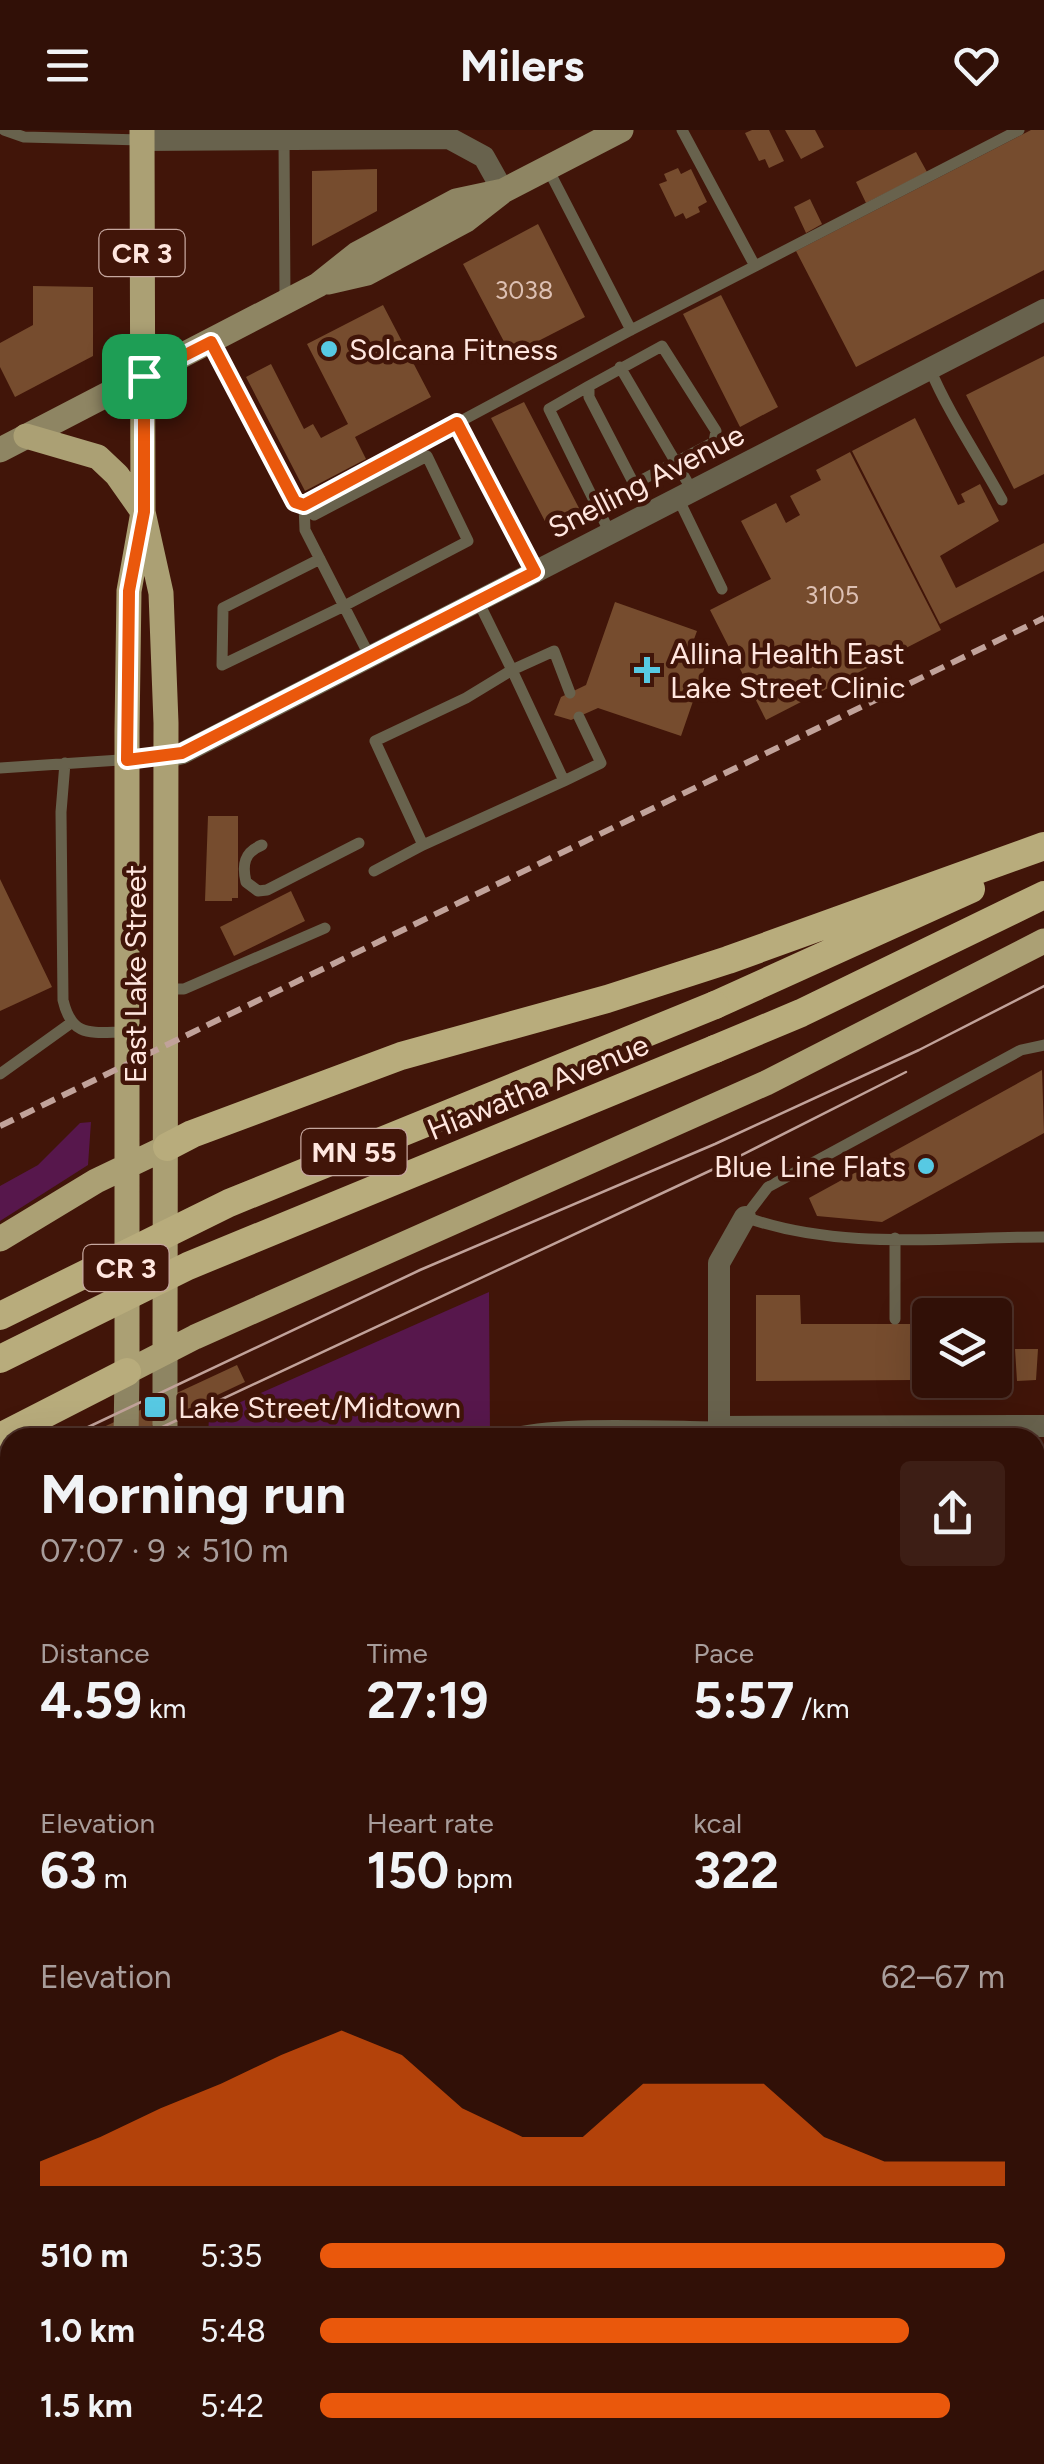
<!DOCTYPE html>
<meta charset="utf-8">
<style>
:root{--surface:#311007;--page:#3d1e15;--text:#f1f3f6;--muted:#a89d9b;--line:#4c3028;--accent:#ea580c}
body{margin:0;font-family:Figtree,sans-serif;background:var(--page);color:var(--text);height:100vh;display:flex;flex-direction:column;font-size:38px;white-space:nowrap}
*{box-sizing:border-box;margin:0}
p{font-size:32px;color:var(--muted)}
.icon{flex:none;width:55px;height:55px;fill:none;stroke:currentColor;stroke-width:2;stroke-linecap:round;stroke-linejoin:round}
.map{position:relative;flex:1;overflow:hidden}
.side{position:absolute;left:0px;top:1298px;width:1045px;height:1038px;display:flex;flex-direction:column;background:var(--surface);border-radius:30px 30px 0 0;box-shadow:0 10px 40px #0002,0 0 0 2px var(--line)}
.side>*{flex:none}
.tools{position:absolute;left:912px;top:1168px;display:grid;gap:20px}
.tools a{display:grid;place-items:center;width:100px;height:100px;border-radius:10px;background:var(--surface);box-shadow:0 10px 40px #0002,0 0 0 2px var(--line);font-size:50px}
.pin{position:absolute;display:grid;place-items:center;width:85px;height:85px;color:#fff;margin:-42px;border-radius:20px;box-shadow:0 5px 15px #0006}
.round{display:grid;place-items:center;flex:none;width:105px;height:105px;border-radius:10px;background:var(--page)}
.headline{display:flex;align-items:center;justify-content:space-between;height:170px;padding:0 40px}
h1{font-size:55px;font-weight:700;line-height:75px}
.stats{display:grid;grid-template-columns:repeat(3,1fr);gap:15px;height:170px;padding:10px 40px}
.stats div{display:grid;align-content:center}
.stats b{font-size:50px;font-weight:700}
.stats small{font-size:28px;font-weight:400}
.stats p{font-size:28px}
.chart{height:280px;padding:20px 40px}
.chart p{display:flex;justify-content:space-between}
.chart svg{width:100%;height:180px;margin-top:10px;fill:var(--accent);opacity:.7}
ul{padding:0 40px;list-style:none;font-size:32px}
li{display:grid;grid-template-columns:160px 120px 1fr;align-items:center;height:75px}
li i{height:25px;border-radius:12px;background:var(--accent)}
header{display:flex;justify-content:space-between;align-items:center;height:130px;padding:0 40px;background:var(--surface);font-size:45px;font-weight:700}
.map>svg:first-child{display:block}
.green{fill:#57174c}
.building{fill:#764c2e}
.lines{fill:none;stroke-linecap:round;stroke-linejoin:round}
.service{stroke:#68624d;stroke-width:11}
.minor{stroke:#68624d;stroke-width:22}
.tertiary{stroke:#68624d;stroke-width:25}
.secondary{stroke:#8e8563;stroke-width:25}
.primary{stroke:#aba074;stroke-width:25}
.trunk{stroke:#b8ac7c;stroke-width:28}
.tram{stroke:#c1a29a;stroke-width:2.5}
.rail{stroke:#c1a29a;stroke-width:6;stroke-dasharray:15 8;stroke-linecap:butt}
.trunk-bridge{stroke:#b8ac7c;stroke-width:28}
.route-casing{stroke:#fff;stroke-width:20}
.route{stroke:#ea580c;stroke-width:12}
.poi-dot{fill:#57c9e3;stroke:#411509;stroke-width:4}
.labels{text-anchor:middle;dominant-baseline:central;stroke-width:9;stroke-linejoin:round;paint-order:stroke}
.number-label{font-size:25px;fill:#ddc0b3}
.shield{fill:#411509;stroke:#c6a79f;stroke-width:2.5}
.shield-label{font-size:28px;font-weight:bold;fill:#ffe6df}
.poi-label{font-size:30px;fill:#ffe6df;stroke:#411509;text-anchor:start}
.street-label{font-size:30px;fill:#ffe6df;stroke:#411509}
</style>
<header><svg class="icon" aria-label="menu" viewBox="0 0 24 24"><path d="M4 6h16M4 12h16M4 18h16"/></svg>Milers<svg class="icon" aria-label="heart" viewBox="0 0 24 24"><path d="M12 20l-8-8c-3-5 5-10 8-4 3-6 11-1 8 4z"/></svg></header>
<div class="map">
<svg width="1044" height="2334" viewBox="0 0 1044 2334">
<rect width="100%" height="100%" fill="#411509"/>
<path class="green" d="M 91,992 L 88,1035 L 0,1091 L 0,1056 L 38,1035 L 80,993 Z
M 489,1162 L 490,1307 L 208,1307 L 209,1286 Z
M 0,2089 L 10,2089 L 10,2325 L 110,2325 L 110,2334 L 0,2334 Z
M 423,2325 L 692,2325 L 692,2334 L 423,2334 Z
M 744,2325 L 962,2325 L 962,2334 L 744,2334 Z"/>
<path class="building" d="M 752,0 L 769,0 L 784,31 L 769,38 L 765,29 L 759,31 L 745,3 Z
M 785,0 L 815,0 L 824,17 L 801,29 Z
M 1031,0 L 1044,0 L 1044,140 L 856,237 L 796,121 Z
M 916,22 L 927,42 L 866,73 L 856,52 Z
M 678,38 L 681,44 L 691,39 L 707,72 L 698,77 L 700,82 L 686,89 L 683,83 L 675,87 L 659,54 L 667,51 L 664,44 Z
M 377,39 L 377,81 L 312,116 L 312,41 Z
M 810,69 L 822,94 L 806,103 L 794,77 Z
M 538,94 L 585,187 L 511,225 L 463,134 Z
M 33,156 L 93,157 L 93,226 L 15,267 L 0,237 L 0,213 L 33,195 Z
M 721,165 L 778,277 L 740,297 L 683,184 Z
M 383,175 L 431,267 L 355,307 L 366,329 L 305,361 L 246,247 L 271,234 L 304,299 L 313,294 L 321,308 L 348,294 L 307,214 Z
M 1044,226 L 1044,344 L 1014,359 L 966,265 Z
M 524,272 L 580,380 L 548,397 L 491,288 Z
M 915,288 L 958,375 L 965,372 L 961,364 L 980,354 L 999,391 L 940,426 L 956,458 L 1044,413 L 1044,441 L 940,494 L 852,321 Z
M 850,322 L 941,500 L 766,590 L 710,480 L 771,449 L 741,391 L 776,373 L 786,393 L 800,385 L 790,366 L 821,350 L 816,340 Z
M 615,472 L 697,501 L 693,512 L 699,514 L 697,521 L 709,525 L 681,606 L 598,578 L 571,590 L 554,585 L 561,567 L 586,555 Z
M 208,686 L 238,686 L 238,768 L 232,768 L 232,771 L 205,771 Z
M 0,749 L 52,857 L 0,881 Z
M 291,761 L 305,791 L 234,826 L 220,797 Z
M 1042,940 L 1044,1003 L 882,1092 L 817,1086 L 809,1068 Z
M 756,1165 L 800,1165 L 801,1194 L 914,1194 L 915,1250 L 756,1251 Z
M 974,1174 L 1005,1174 L 1005,1251 L 995,1251 L 995,1185 L 974,1185 Z
M 1015,1219 L 1038,1219 L 1036,1250 L 1017,1251 Z
M 237,1235 L 245,1252 L 126,1308 L 80,1308 Z
M 10,1414 L 10,1469 L 0,1469 L 0,1418 Z
M 0,1506 L 10,1506 L 8,1602 L 0,1602 Z
M 0,1950 L 10,1950 L 10,2033 L 0,2033 Z
M 1035,2188 L 1044,2188 L 1044,2334 L 966,2334 L 966,2325 L 1035,2325 Z"/>
<g class="lines">
<path class="service" d="M 4,0 L 24,7 L 142,10
M 682,0 L 755,136
M 284,9 L 285,170
M 548,39 L 631,200
M 211,211 L 295,373 L 304,375
M 620,237 L 692,360
M 930,239 C 949,284 978,326 1002,370
M 589,256 L 549,279 L 610,403
M 457,293 L 535,442
M 634,354 L 714,312 L 716,301 L 662,216 L 589,256 L 589,267 L 649,383
M 678,368 L 722,459
M 314,385 L 427,326 L 468,411 L 344,476 L 222,535 L 223,478 L 320,429
M 370,527 L 305,400 L 304,375 L 631,200 L 1019,0
M 65,633 L 61,682 L 63,870 C 72,909 92,902 127,902
M 0,638 L 165,627
M 564,651 L 601,633 L 579,587
M 262,715 C 244,722 242,735 246,752 L 258,761 L 267,760 L 359,713
M 423,715 L 564,651 L 512,540 L 554,521 L 570,563
M 374,741 L 423,715 L 375,611 L 466,568 L 512,540 L 478,471
M 167,859 L 184,859 L 325,798
M 1044,915 L 1021,920 L 768,1057 L 745,1087 C 839,1121 945,1107 1044,1107
M 0,944 L 71,893
M 895,1108 L 895,1189
M 501,1308 C 536,1289 672,1297 719,1297
M 0,1487 L 10,1488
M 1035,1488 L 1044,1488
M 0,1625 L 10,1623
M 0,1812 L 10,1812
M 1035,1868 L 1044,1868
M 1035,2156 L 1044,2156
M 292,2325 L 293,2334"/>
<path class="minor" d="M 142,10 L 449,8 L 484,27 L 503,61
M 166,627 L 183,623 L 1044,180
M 719,1297 L 1044,1296
M 719,1308 L 719,1133 L 745,1087
M 1035,1678 L 1044,1678
M 1035,2060 L 1044,2060
M 410,2325 L 410,2334"/>
<path class="tertiary" d="M 0,2058 L 10,2059
M 720,2334 L 720,2325"/>
<path class="secondary" d="M 328,152 L 367,143 L 466,90 L 503,61 L 621,0
M 0,320 L 318,155 L 357,124 L 456,71 L 503,61
M 165,1221 L 165,1308
M 126,1308 L 127,1242
M 144,2325 L 144,2334"/>
<path class="primary" d="M 142,0 L 143,382 L 129,461 L 127,601 L 127,1242 L 195,1207 L 766,953 L 1044,811
M 26,306 L 98,327 L 117,345 L 143,382 L 161,463 L 166,593 L 165,1221
M 0,1109 L 96,1051 L 167,1017"/>
<path class="trunk" d="M 715,875 L 971,759
M 715,919 L 801,883 L 1044,765
M 167,1017 L 192,1004 L 401,926 L 607,869 L 728,830 L 1044,716
M 0,1307 L 127,1242"/>
<path class="tram" d="M 65,1308 L 420,1140 L 715,1014 L 919,920 L 1044,856
M 139,1308 L 718,1037 L 906,942
M 0,1339 L 10,1334
M 0,1373 L 10,1368"/>
<path class="rail" d="M 0,996 L 1044,488"/>
<path class="trunk-bridge" d="M 0,1186 L 229,1073 L 715,875
M 0,1229 L 188,1136 L 715,919"/>
</g>
<g class="lines">
<defs>
<path id="route" d="M 211,212 L 295,372 L 304,375 L 457,293 L 535,442 L 182,623 L 127,630 L 129,461 L 144,382 L 144,246 Z"/>
</defs>
<use href="#route" class="route-casing"/>
<use href="#route" class="route"/>
</g>
<g class="poi-dot">
<circle cx="329" cy="219" r="10"/>
<path d="M642 525h10v10h10v10h-10v10h-10v-10h-10v-10h10z"/>
<circle cx="926" cy="1036" r="10"/>
<rect x="143" y="1265" width="24" height="24" rx="5"/>
</g>
<g class="labels">
<g class="number-label">
<text x="524" y="160">3038</text>
<text x="832" y="465">3105</text>
</g>
<g class="shield">
<rect x="99.5" y="100" width="85" height="46" rx="8"/>
<rect x="301.5" y="999" width="105" height="46" rx="8"/>
<rect x="83.5" y="1115" width="85" height="46" rx="8"/>
</g>
<g class="shield-label">
<text x="142" y="123">CR 3</text>
<text x="354" y="1022">MN 55</text>
<text x="126" y="1138">CR 3</text>
</g>
<g class="poi-label">
<text x="349" y="219">Solcana Fitness</text>
<text x="670" y="523">Allina Health East<tspan x="670" dy="34">Lake Street Clinic</tspan></text>
<text x="906" y="1036" text-anchor="end">Blue Line Flats</text>
<text x="178" y="1277">Lake Street/Midtown</text>
</g>
<g class="street-label">
<text transform="translate(646 351) rotate(-27)">Snelling Avenue</text>
<text transform="translate(135 844) rotate(-90)">East Lake Street</text>
<text transform="translate(538 957) rotate(-22)">Hiawatha Avenue</text>
</g>
</g>
</svg>
<div class="tools">
<a><svg class="icon" aria-label="layers" viewBox="0 0 24 24"><path d="M12 4l9 5-9 5-9-5zM3 14l9 5 9-5"/></svg></a>
</div>
<div class="pin" style="left:144px;top:246px;background:#1e9e55"><svg class="icon" aria-label="arrive" viewBox="0 0 24 24"><path d="M6 21V4h12l-3 4 3 4H6"/></svg></div>
<section class="side">
<div class="headline"><div><h1>Morning run</h1><p>07:07 · 9 × 510 m</p></div><a class="round"><svg class="icon" aria-label="share" viewBox="0 0 24 24"><path d="M12 15V3M7 8l5-5 5 5M5 13v7h14v-7"/></svg></a></div>
<div class="stats">
<div><p>Distance</p><b>4.59<small> km</small></b></div>
<div><p>Time</p><b>27:19</b></div>
<div><p>Pace</p><b>5:57<small> /km</small></b></div>
</div>
<div class="stats">
<div><p>Elevation</p><b>63<small> m</small></b></div>
<div><p>Heart rate</p><b>150<small> bpm</small></b></div>
<div><p>kcal</p><b>322</b></div>
</div>
<div class="chart"><p><span>Elevation</span>62–67 m</p>
<svg viewBox="0 0 160 44" preserveAspectRatio="none"><path d="M0 44V38L10 32L20 25L30 19L40 12L50 6L60 12L70 25L80 32L90 32L100 19L110 19L120 19L130 32L140 38L150 38L160 38V44z"/></svg>
</div>
<ul>
<li><b>510 m</b>5:35<i style="width:100%"></i></li>
<li><b>1.0 km</b>5:48<i style="width:86%"></i></li>
<li><b>1.5 km</b>5:42<i style="width:92%"></i></li>
</ul>
</section>
</div>
